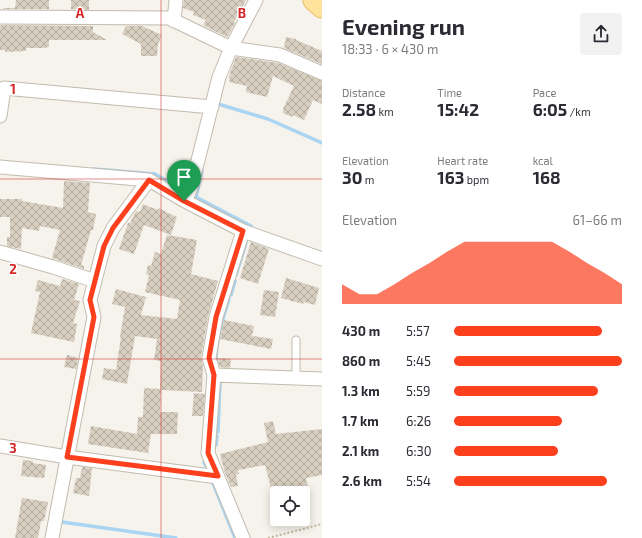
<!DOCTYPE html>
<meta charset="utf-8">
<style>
:root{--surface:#fff;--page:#f2f2f3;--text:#2b2b33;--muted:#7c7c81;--accent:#fc3f1d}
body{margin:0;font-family:"Exo 2",sans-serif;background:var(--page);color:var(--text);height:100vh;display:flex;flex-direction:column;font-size:15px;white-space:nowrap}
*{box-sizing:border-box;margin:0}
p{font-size:13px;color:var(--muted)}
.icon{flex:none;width:22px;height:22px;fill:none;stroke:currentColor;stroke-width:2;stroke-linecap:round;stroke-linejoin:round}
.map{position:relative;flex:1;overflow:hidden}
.details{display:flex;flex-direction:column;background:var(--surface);width:320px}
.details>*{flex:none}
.tools{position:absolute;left:270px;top:486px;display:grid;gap:8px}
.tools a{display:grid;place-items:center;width:40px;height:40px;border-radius:4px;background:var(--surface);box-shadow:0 2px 10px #0003;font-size:20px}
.pin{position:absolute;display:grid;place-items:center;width:34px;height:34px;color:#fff;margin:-41px -17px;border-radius:50% 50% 50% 0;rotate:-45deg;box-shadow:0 0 4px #0007}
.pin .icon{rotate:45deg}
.round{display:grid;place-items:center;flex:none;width:42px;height:42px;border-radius:4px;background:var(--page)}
.summary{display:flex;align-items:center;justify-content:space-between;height:68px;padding:0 20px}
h1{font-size:22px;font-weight:700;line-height:30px}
.stats{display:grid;grid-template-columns:repeat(3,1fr);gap:6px;height:68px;padding:4px 20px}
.stats div{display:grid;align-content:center}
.stats b{font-size:17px;font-weight:700}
.stats small{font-size:11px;font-weight:400}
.stats p{font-size:11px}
.chart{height:112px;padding:8px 20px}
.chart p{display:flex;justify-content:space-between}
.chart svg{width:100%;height:72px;margin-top:4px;fill:var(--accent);opacity:.7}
ul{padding:0 20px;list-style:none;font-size:13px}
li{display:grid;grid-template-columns:64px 48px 1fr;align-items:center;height:30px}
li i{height:10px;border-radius:5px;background:var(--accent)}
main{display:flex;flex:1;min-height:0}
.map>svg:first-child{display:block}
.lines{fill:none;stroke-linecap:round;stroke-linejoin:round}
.stream{stroke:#a9d4f2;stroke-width:3.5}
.building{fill:url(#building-cross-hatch)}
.lane-casing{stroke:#c2bbae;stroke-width:9}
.street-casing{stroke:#c2bbae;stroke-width:15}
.primary-casing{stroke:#e6c16a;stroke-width:23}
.path{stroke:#c4b79f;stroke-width:2;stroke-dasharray:2 2;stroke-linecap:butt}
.lane{stroke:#fff;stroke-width:7}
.street{stroke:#fff;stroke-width:13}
.primary{stroke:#ffe39c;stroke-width:21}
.route-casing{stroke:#fff;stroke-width:8}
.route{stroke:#fc3f1d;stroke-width:5}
.grid{fill:none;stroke:#d62828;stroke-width:1;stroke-opacity:0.55}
.grid-label{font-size:13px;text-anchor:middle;font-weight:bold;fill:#d62828;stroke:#fff;stroke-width:3;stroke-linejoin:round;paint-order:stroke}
</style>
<main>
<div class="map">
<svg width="322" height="538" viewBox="0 0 322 538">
<defs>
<pattern id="building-cross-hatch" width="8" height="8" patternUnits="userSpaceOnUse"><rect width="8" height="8" fill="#d8cfc1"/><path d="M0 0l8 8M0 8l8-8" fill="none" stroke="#b1aa9e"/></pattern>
</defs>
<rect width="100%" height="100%" fill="#f6f3ec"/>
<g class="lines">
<path class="stream" d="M 217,107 L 218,104 L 268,119 L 322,143
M 94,169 L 155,174 L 182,190
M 202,170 L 196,197 L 251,226
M 236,275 L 246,243
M 231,295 L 235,281
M 216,360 C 216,339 223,318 229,299
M 218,432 L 220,381
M 216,445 L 217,436
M 204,462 L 208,470
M 213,483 L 235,538
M 62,522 L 176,538"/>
</g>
<path class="building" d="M 16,0 L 49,0 L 49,9 L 3,9 L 3,8 L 15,8 Z
M 71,0 L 89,0 L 89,10 L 71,9 Z
M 184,0 L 246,0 L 234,22 L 235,23 L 227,37 L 203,25 L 206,20 L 193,15 L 194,12 L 183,8 Z
M 2,25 L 93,26 L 93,32 L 107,40 L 49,40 L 49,47 L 47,47 L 47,48 L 26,48 L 26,51 L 5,52 L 5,50 L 0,50 L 0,26 Z
M 126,26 L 142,26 L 162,35 L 158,44 L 157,56 L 141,56 L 141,44 L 122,34 Z
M 286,37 L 296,39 L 296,40 L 322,51 L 322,64 L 284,48 Z
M 236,57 L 278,63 L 322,81 L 322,104 L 313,100 L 304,120 L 293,115 L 292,117 L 283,113 L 283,109 L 294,86 L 273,76 L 267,97 L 246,92 L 247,86 L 229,82 L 230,78 L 229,78 L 231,70 Z
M 64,181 L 90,183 L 88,212 L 96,214 L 93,230 L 91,230 L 81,265 L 84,266 L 84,269 L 52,258 L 60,230 L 40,226 L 39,231 L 22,228 L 21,249 L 7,246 L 7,237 L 10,237 L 10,217 L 0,217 L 0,199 L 22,199 L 22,201 L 63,208 Z
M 143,204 L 158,210 L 158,208 L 177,217 L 171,235 L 144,225 L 134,254 L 119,249 L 128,223 L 130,223 L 136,211 L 140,212 Z
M 167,235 L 197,240 L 191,274 L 218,281 L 208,316 L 201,357 L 203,366 L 202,392 L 161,390 L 160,412 L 178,412 L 177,434 L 151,434 L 148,453 L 88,444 L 91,426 L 137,434 L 138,417 L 143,417 L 144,388 L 160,389 L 161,361 L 154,360 L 157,339 L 135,336 L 127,384 L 102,379 L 104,368 L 116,370 L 121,337 L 120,337 L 125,307 L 112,304 L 116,289 L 146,297 L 141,315 L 177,319 L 180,300 L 145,292 L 149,275 L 146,274 L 148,265 L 151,266 L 155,252 L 161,254 Z
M 251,242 L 269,249 L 258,284 L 240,278 Z
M 286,278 L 319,288 L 315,305 L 304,302 L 303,304 L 281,298 Z
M 62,279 L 79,284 L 74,300 L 80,301 L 73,323 L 77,324 L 74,342 L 31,333 L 40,292 L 35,291 L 38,280 L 60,286 Z
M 264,290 L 279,292 L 275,317 L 260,315 Z
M 224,320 L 254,326 L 252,336 L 273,339 L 271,349 L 220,339 Z
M 67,355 L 78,358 L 76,369 L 64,367 Z
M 217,358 L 231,359 L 230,368 L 220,367 Z
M 194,393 L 205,394 L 203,416 L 192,416 Z
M 273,421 L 276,434 L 322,429 L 322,475 L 306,478 L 309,493 L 300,493 L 298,486 L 272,492 L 265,465 L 238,470 L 239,474 L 236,474 L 238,486 L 231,487 L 224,470 L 220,454 L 268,442 L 264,423 Z
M 23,460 L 33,461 L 33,463 L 46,465 L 44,478 L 21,476 Z
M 82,467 L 92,468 L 89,496 L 73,493 L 76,478 L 80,478 Z
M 22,498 L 48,502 L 44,521 L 41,521 L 38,538 L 15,538 Z"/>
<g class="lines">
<defs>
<path id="lane" d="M 296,340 L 296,378"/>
<path id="street" d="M 0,17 L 169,18 L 231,48 L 280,55 L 322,73
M 174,21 L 176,0
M 0,116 L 4,88 L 212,107
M 0,167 L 149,180 L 185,201 L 243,231 L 322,259
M 185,201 L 191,188 L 219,77 L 231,48 L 256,0
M 0,252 L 53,267 L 95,281
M 214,375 L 322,379
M 0,446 L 67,457 L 218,477
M 52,538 L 94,317 L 90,300 L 104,246 L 113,228 L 149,180
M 243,538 L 208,453 L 214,375 L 209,358 L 216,317 L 243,231"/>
<path id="primary" d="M 314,0 L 322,7"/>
</defs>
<use href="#lane" class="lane-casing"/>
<use href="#street" class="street-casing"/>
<use href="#primary" class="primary-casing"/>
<path class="path" d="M 268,538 L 322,524"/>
<use href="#lane" class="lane"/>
<use href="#street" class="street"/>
<use href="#primary" class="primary"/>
</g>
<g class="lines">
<defs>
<path id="route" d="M 149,180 L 184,201 L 243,231 L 216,317 L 209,358 L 214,375 L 208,453 L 218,476 L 67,457 L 94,317 L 90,300 L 104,246 L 113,228 Z"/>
</defs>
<use href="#route" class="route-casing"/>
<use href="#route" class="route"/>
</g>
<path class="grid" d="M 161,0 L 161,538M 0,179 L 322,179M 0,359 L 322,359"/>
<g class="grid-label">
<text x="80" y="18">A</text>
<text x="242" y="18">B</text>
<text x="13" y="94">1</text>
<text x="13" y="274">2</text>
<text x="13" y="453">3</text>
</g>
</svg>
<div class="tools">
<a><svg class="icon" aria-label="locate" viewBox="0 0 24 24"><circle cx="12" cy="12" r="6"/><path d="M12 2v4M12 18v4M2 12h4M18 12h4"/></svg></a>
</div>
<div class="pin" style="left:184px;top:201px;background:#1e9e55"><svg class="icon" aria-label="arrive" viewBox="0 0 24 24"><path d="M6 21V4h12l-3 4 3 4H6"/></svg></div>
</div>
<section class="details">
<div class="summary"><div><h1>Evening run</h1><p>18:33 · 6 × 430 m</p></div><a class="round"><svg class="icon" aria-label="share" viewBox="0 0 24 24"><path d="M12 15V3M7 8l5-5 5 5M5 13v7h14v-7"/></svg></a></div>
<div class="stats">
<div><p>Distance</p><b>2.58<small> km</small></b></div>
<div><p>Time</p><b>15:42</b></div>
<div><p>Pace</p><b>6:05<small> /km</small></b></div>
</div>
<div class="stats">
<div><p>Elevation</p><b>30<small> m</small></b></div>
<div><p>Heart rate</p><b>163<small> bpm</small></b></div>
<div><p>kcal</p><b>168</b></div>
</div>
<div class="chart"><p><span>Elevation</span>61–66 m</p>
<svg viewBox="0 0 160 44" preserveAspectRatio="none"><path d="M0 44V32L10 38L20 38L30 32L40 25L50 19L60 12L70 6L80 6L90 6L100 6L110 6L120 6L130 12L140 19L150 25L160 32V44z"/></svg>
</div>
<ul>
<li><b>430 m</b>5:57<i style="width:88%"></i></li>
<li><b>860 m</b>5:45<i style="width:100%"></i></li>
<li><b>1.3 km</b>5:59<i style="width:86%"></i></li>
<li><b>1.7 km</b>6:26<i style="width:64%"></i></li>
<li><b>2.1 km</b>6:30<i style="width:62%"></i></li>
<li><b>2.6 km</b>5:54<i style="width:91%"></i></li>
</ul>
</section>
</main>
